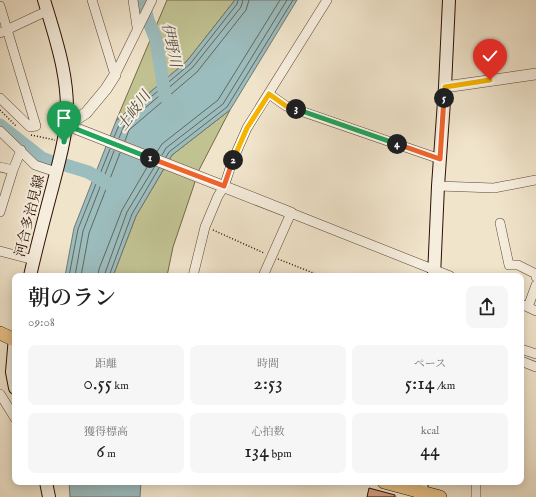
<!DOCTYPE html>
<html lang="ja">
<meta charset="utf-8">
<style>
:root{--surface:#fff;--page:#f6f6f6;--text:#222;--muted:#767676}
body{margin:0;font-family:"IM FELL English","Noto Serif JP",serif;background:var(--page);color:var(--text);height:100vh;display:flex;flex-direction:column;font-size:15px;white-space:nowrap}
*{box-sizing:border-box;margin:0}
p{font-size:13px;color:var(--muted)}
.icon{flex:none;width:22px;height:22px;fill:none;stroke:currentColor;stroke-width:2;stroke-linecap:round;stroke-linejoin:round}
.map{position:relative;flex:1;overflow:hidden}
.side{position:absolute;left:12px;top:273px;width:512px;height:212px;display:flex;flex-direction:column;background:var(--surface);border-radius:8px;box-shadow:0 2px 10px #0003}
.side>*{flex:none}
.pin{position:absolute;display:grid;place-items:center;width:34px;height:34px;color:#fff;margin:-41px -17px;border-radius:50% 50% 50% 0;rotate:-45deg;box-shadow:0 0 4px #0007}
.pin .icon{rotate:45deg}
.km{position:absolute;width:20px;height:20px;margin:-10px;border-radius:50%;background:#222;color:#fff;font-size:11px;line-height:20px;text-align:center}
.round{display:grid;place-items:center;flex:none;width:42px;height:42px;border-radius:8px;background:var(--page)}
.head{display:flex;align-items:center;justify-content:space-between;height:68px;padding:0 16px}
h1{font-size:22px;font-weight:600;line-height:30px}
.stats{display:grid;grid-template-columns:repeat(3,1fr);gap:6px;height:68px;padding:4px 16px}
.stats div{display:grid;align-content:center;border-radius:8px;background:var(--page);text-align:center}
.stats b{font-size:20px;font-weight:600}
.stats small{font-size:11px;font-weight:400}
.stats p{font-size:11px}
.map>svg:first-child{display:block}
.green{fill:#c1c292;stroke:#776849}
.water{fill:#9cbdbe;stroke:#707772}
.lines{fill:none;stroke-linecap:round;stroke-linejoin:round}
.shore{stroke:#64665f;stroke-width:1}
.river{stroke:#9cbdbe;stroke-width:13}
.building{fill:#d39a7e;stroke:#2d0f00;filter:url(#shadow)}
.minor-casing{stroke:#5e4433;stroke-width:10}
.tertiary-casing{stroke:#5e4433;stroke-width:12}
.secondary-casing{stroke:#2d0f00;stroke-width:14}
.primary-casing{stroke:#2d0f00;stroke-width:14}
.path{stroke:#2d0f00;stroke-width:1.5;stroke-dasharray:1 2;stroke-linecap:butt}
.minor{stroke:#f5eddd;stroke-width:9}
.tertiary{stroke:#f5eddd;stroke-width:11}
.secondary{stroke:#f5eddd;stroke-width:12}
.primary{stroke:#e8c286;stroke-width:13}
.split-1-casing{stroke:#fff;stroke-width:8}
.split-2-casing{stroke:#fff;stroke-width:8}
.split-3-casing{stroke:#fff;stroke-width:8}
.split-4-casing{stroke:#fff;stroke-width:8}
.split-5-casing{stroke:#fff;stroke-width:8}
.split-6-casing{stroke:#fff;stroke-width:8}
.split-1{stroke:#22a559;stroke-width:5}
.split-2{stroke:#f0652b;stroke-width:5}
.split-3{stroke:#f5b400;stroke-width:5}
.split-4{stroke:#22a559;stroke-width:5}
.split-5{stroke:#f0652b;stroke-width:5}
.split-6{stroke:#f5b400;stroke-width:5}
.labels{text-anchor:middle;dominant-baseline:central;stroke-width:4;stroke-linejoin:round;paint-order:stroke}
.street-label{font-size:14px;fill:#2d0f00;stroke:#f5eddd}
.water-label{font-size:15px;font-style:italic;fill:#544c42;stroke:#f5eddd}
</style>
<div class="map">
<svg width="536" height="497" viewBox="0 0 536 497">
<defs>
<filter id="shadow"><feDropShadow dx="3" dy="3" stdDeviation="1" flood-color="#0004"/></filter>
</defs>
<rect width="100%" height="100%" fill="#f0e4cb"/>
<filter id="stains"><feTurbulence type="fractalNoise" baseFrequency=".005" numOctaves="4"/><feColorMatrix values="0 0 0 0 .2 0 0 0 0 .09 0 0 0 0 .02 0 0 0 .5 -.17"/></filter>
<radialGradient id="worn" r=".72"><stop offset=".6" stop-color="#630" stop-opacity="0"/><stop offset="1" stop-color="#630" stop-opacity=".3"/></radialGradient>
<path class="green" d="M 167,0 L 235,0 L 187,61 L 116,121 Z
M 230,110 L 199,170 L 173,247 L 167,276 L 113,276 L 136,216 L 172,155 Z"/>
<path class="water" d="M 235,0 L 297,0 L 230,110 L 172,155 L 136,216 L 113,276 L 65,276 L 74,228 L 116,121 L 187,61 Z
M 69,482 L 141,482 L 140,497 L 70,497 Z"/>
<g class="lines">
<path class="shore" d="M 114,137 L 120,123 L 190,64 L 237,4 L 238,0
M 119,138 L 124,126 L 193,67 L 241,7 L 243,0
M 125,141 L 129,130 L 197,72 L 246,10 L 249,0
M 156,153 L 162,144 L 218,100 L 280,0
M 162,155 L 166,148 L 223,104 L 287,0
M 166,157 L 169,152 L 227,107 L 293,0
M 69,276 L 78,229 L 110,149
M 75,276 L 83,231 L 114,151
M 81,276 L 89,233 L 120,153
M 98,276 L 99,269 L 122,210 L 149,164
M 104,276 L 127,212 L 155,166
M 109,276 L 132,214 L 159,168"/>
<path class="river" d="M 143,0 L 148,20 L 156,40 L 165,97
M 0,125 L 42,158 L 50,161
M 62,164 L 88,172 L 109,184"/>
</g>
<path class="building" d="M 369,488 L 395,495 L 395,497 L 367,497 Z"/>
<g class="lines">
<defs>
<path id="minor" d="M 92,0 L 115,75
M 133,0 L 137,27
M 0,6 L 36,126 L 30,127 L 0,98
M 0,33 L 47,11
M 115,75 L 152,0
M 269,94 L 286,106 L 440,159
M 0,131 L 35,165 L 56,172
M 0,167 L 13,170
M 438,186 L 494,188 L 536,180
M 0,212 L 13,170 L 21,150
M 500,223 L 509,265 L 518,265 L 536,274 L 536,277
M 0,251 L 34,260
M 193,276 L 205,227 L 218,196 L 224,187 L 232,162 L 247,128 L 327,0
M 263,276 L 291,213 L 450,276
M 521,304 L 536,311
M 528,307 L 536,285
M 521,349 L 536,354
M 521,361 L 536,367
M 0,394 L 15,418
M 476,497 L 476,482"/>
<path id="tertiary" d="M 445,87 L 536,74
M 67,125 L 291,213
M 67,125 L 86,113 L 106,89 L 115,75"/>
<path id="secondary" d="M 30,276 C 37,245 45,215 53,185 C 58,165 64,145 66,125 C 71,83 56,39 44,0
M 434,276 L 438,186 L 445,87 L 449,0
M 15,337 L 12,372 L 15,388
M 46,482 L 49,497
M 420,497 L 422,482"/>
<path id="primary" d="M 0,333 L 15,340
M 384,482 L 440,497"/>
</defs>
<use href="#minor" class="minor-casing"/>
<use href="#tertiary" class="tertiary-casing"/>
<use href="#secondary" class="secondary-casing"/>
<use href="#primary" class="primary-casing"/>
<path class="path" d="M 0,110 L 17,127
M 31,135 L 55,140
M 213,230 L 264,253
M 278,259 L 321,276"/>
<use href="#minor" class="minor"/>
<use href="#tertiary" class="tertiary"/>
<use href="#secondary" class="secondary"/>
<use href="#primary" class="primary"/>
</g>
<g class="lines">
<defs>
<path id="split-1" d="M 64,142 L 66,125 L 150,158"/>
<path id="split-2" d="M 150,158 L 224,186 L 233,160"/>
<path id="split-3" d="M 233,160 L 247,128 L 269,94 L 286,106 L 296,109"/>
<path id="split-4" d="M 296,109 L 397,144"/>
<path id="split-5" d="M 397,144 L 440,159 L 444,98"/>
<path id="split-6" d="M 444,98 L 445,87 L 490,80"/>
</defs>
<use href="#split-1" class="split-1-casing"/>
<use href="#split-2" class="split-2-casing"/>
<use href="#split-3" class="split-3-casing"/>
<use href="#split-4" class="split-4-casing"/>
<use href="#split-5" class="split-5-casing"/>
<use href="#split-6" class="split-6-casing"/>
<use href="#split-1" class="split-1"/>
<use href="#split-2" class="split-2"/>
<use href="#split-3" class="split-3"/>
<use href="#split-4" class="split-4"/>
<use href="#split-5" class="split-5"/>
<use href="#split-6" class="split-6"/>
</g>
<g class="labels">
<g class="street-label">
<text transform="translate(30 216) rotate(-76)">河合多治見線</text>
</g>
<g class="water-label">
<text transform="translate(171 45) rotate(78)">伊野川</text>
<text transform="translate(134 111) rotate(-53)">土岐川</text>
</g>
</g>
<rect width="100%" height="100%" filter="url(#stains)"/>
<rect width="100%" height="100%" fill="url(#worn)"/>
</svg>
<div class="pin" style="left:64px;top:142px;background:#1e9e55"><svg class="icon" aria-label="arrive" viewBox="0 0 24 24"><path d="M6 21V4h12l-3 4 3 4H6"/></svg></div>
<div class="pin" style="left:490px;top:80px;background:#d93025"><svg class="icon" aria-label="check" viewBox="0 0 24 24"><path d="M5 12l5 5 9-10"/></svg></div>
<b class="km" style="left:150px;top:158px">1</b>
<b class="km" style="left:233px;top:160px">2</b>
<b class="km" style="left:296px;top:109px">3</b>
<b class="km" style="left:397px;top:144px">4</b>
<b class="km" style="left:444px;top:98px">5</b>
<section class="side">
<div class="head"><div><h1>朝のラン</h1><p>09:08</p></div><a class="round"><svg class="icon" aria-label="share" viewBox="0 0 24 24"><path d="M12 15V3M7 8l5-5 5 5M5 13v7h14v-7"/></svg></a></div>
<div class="stats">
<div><p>距離</p><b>0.55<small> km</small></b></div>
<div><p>時間</p><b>2:53</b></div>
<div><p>ペース</p><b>5:14<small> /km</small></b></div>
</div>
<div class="stats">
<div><p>獲得標高</p><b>6<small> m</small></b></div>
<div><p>心拍数</p><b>134<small> bpm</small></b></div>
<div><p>kcal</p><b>44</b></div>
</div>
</section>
</div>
